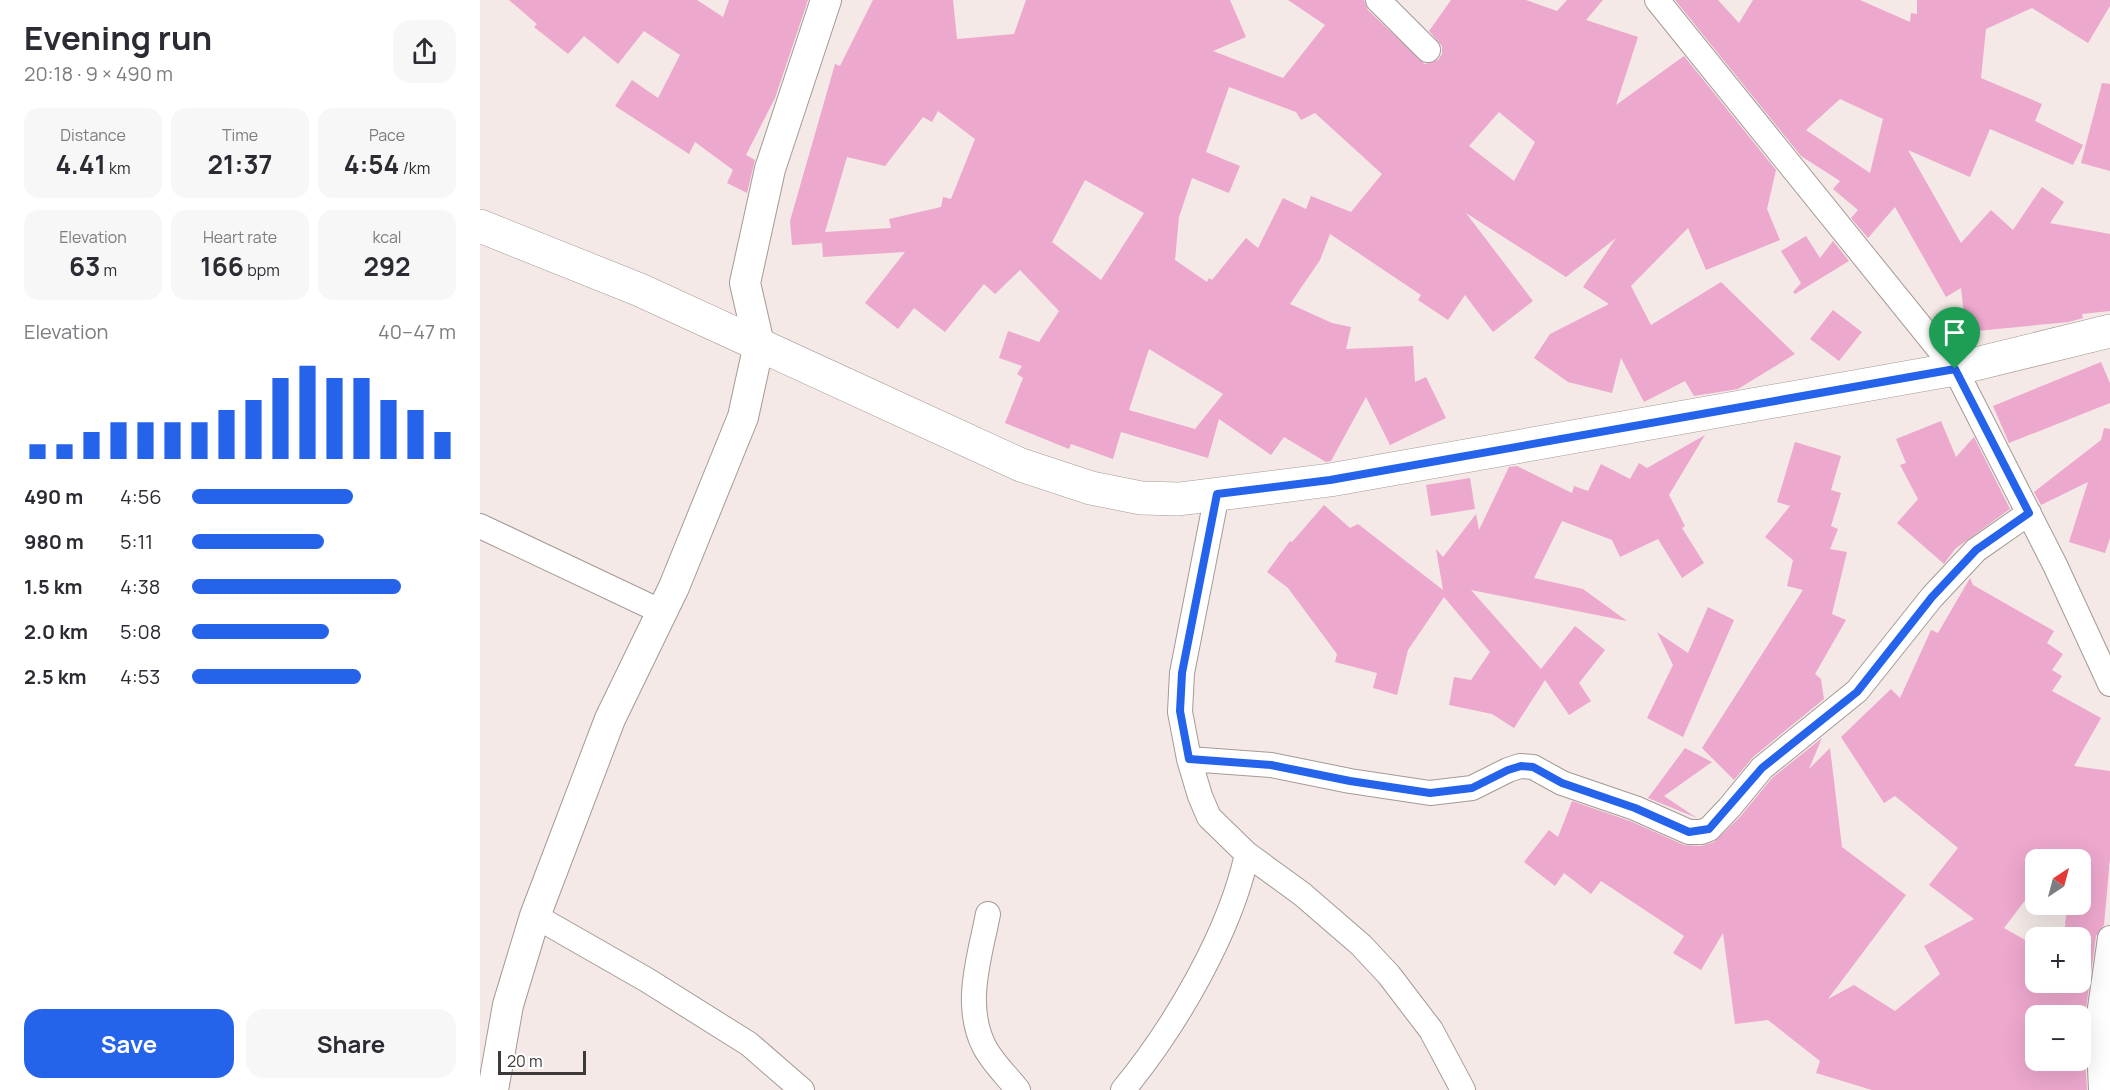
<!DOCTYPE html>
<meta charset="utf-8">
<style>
:root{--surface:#fff;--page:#f7f7f7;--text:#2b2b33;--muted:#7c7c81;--accent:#2563eb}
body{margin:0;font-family:Manrope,sans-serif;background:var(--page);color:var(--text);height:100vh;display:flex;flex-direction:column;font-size:22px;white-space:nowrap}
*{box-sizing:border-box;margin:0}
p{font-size:20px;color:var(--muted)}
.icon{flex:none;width:33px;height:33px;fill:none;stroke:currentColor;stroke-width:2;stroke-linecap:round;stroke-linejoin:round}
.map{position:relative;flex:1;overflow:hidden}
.side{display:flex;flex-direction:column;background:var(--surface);width:480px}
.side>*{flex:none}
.needle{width:39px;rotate:36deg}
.fabs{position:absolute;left:1545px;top:849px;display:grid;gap:12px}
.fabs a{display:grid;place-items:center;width:66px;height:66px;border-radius:12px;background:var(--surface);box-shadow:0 6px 24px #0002;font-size:30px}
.scale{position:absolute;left:18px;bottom:15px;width:88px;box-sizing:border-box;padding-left:6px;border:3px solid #3d3938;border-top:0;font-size:16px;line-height:21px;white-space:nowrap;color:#3d3938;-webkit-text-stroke:4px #fff;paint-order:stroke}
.pin{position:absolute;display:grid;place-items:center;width:51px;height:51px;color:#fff;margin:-62px -26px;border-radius:50% 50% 50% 0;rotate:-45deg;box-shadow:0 0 6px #0007}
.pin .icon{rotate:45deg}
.round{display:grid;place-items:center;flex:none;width:63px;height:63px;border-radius:18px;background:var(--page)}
.overview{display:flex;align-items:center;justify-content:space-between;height:102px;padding:0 24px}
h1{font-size:33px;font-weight:700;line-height:45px}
.metrics{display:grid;grid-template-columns:repeat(3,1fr);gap:9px;height:102px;padding:6px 24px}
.metrics div{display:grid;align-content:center;border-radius:15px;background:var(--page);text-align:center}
.metrics b{font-size:26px;font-weight:700}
.metrics small{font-size:16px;font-weight:400}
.metrics p{font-size:16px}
.chart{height:168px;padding:12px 24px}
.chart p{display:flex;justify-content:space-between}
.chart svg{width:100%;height:108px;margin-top:6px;stroke:var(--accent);stroke-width:6}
.cta{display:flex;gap:12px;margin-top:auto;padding:12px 24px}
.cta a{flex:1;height:69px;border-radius:18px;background:var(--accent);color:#fff;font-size:24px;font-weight:700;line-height:69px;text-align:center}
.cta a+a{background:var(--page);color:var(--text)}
ul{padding:0 24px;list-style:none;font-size:20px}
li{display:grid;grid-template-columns:96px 72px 1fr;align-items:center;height:45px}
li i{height:15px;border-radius:8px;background:var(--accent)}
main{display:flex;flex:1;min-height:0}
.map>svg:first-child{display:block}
.building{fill:#eda8cd;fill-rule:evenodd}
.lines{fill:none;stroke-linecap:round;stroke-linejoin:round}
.minor-casing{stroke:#a39a96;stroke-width:26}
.tertiary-casing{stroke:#a39a96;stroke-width:32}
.secondary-casing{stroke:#a39a96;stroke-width:34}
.minor{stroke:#fff;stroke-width:24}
.tertiary{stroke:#fff;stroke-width:30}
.secondary{stroke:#fff;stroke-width:33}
.route-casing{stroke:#fff;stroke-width:12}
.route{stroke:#2563eb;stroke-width:8}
</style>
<main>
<section class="side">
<div class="overview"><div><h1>Evening run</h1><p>20:18 · 9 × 490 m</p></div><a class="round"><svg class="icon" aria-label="share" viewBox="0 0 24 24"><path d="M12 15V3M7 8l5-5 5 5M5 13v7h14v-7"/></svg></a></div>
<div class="metrics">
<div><p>Distance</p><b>4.41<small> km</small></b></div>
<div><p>Time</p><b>21:37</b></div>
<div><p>Pace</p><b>4:54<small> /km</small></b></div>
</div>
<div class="metrics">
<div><p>Elevation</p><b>63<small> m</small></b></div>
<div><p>Heart rate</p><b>166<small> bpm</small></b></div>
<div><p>kcal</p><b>292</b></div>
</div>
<div class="chart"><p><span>Elevation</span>40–47 m</p>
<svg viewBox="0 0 160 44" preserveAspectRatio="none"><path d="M5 44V38M15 44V38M25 44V33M35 44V29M45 44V29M55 44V29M65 44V29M75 44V24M85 44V20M95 44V11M105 44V6M115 44V11M125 44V11M135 44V20M145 44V24M155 44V33"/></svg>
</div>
<ul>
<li><b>490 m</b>4:56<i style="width:61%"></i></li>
<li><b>980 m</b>5:11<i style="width:50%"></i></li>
<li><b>1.5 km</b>4:38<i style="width:79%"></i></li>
<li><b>2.0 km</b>5:08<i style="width:52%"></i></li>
<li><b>2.5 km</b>4:53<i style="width:64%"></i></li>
</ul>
<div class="cta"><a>Save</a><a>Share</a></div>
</section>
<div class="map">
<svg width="1630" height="1090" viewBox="0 0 1630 1090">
<rect width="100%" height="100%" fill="#f4e9e6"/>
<path class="building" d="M 29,0 L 217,0 L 243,17 L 249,0 L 328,0 L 295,98 L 266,155 L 275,160 L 267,193 L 247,183 L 253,170 L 215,142 L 209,154 L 135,106 L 152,80 L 178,98 L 200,55 L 164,31 L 138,64 L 104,36 L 88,54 L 54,27 L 57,24 Z
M 393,0 L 473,0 L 477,39 L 534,34 L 546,0 L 750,0 L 766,37 L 733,51 L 803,78 L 845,25 L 808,0 L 884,0 L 888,10 L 945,64 L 958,60 L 962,54 L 962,46 L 949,31 L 971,0 L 1046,0 L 1077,11 L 1087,0 L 1123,0 L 1106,20 L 1158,37 L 1136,105 L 1204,56 L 1296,170 L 1287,209 L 1300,240 L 1226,270 L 1208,228 L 1151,286 L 1171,325 L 1241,282 L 1315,354 L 1258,389 L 1214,396 L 1205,381 L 1164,402 L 1141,358 L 1132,393 L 1088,382 L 1054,358 L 1070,334 L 1129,304 L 1103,287 L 1136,238 L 1086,277 L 986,213 L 1053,301 L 1013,332 L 985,295 L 968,320 L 938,300 L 941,295 L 850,234 L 840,260 L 810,304 L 852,323 L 871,327 L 866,349 L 933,346 L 935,382 L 946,377 L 966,418 L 910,445 L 886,397 L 851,461 L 846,462 L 804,437 L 791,455 L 739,419 L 728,458 L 641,432 L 633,459 L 591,444 L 589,449 L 525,423 L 543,378 L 537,374 L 542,366 L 519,358 L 528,331 L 559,342 L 579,311 L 540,270 L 515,294 L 504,284 L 465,332 L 434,308 L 418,329 L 385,303 L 425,252 L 343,257 L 342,243 L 312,245 L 310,221 L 355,64 L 360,66 ZM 749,87 L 816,112 L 821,120 L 835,113 L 902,174 L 871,212 L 831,196 L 826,209 L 803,198 L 778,248 L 766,238 L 732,280 L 729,278 L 727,282 L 695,260 L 699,217 L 712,178 L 749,193 L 760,166 L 726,152 ZM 458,111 L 495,139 L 471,199 L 463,197 L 461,207 L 409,219 L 411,228 L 345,232 L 367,157 L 405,166 L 443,117 L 452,122 ZM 1019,112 L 1055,142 L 1034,181 L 989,146 ZM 605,180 L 664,213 L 621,280 L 572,242 ZM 669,349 L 743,394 L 715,429 L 649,410 Z
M 1195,0 L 1238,0 L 1259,23 L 1273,0 L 1380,0 L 1430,22 L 1431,13 L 1437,14 L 1437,0 L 1630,0 L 1630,6 L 1608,43 L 1552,8 L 1506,29 L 1501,78 L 1562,104 L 1555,121 L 1603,145 L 1593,165 L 1510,129 L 1490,177 L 1428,150 L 1481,243 L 1511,210 L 1533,230 L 1562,187 L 1584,202 L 1570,223 L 1630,234 L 1630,311 L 1602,314 L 1603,318 L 1589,322 L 1486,332 L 1481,288 L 1466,297 L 1415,207 L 1388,238 L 1371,218 L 1378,210 L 1353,189 L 1360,181 L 1321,156 ZM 1360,99 L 1403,119 L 1390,173 L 1326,130 Z
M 1622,83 L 1630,84 L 1630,171 L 1601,163 Z
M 1326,236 L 1340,258 L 1353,241 L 1369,261 L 1315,294 L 1313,292 L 1321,283 L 1301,251 Z
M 1353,310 L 1382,332 L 1359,361 L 1330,339 Z
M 1621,362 L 1630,383 L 1630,403 L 1529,443 L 1513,406 Z
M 1461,421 L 1476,457 L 1494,437 L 1530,509 L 1475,549 L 1464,564 L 1417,523 L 1438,499 L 1420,465 L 1426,463 L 1416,439 Z
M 1624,428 L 1630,429 L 1630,538 L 1625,553 L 1589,542 L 1608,482 L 1561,505 L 1554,492 L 1621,440 Z
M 1225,435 L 1189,495 L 1205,526 L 1202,528 L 1224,563 L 1202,578 L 1178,539 L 1140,557 L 1132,540 L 1082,521 L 1054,578 L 1103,589 L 1147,621 L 991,590 L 1061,669 L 1095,626 L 1125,650 L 1099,683 L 1111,701 L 1089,715 L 1065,680 L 1034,728 L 1012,714 L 969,705 L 974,677 L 991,680 L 1010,652 L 964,597 L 928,650 L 917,695 L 893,688 L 897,673 L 855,662 L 857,654 L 808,588 L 787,572 L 810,541 L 812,542 L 844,505 L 870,528 L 878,524 L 963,590 L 956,549 L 963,557 L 996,514 L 999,530 L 1029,467 L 1037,466 L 1092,493 L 1094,486 L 1108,491 L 1121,464 L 1150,479 L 1159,463 L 1167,468 Z
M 1315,442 L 1361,456 L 1351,490 L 1361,493 L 1351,526 L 1358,529 L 1350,549 L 1367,552 L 1352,614 L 1366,620 L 1335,674 L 1341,679 L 1344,699 L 1273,757 L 1254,780 L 1222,748 L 1323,590 L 1307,586 L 1313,560 L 1285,537 L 1310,506 L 1297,502 Z
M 990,478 L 995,509 L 951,516 L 946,485 Z
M 1490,578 L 1493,585 L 1574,631 L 1567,643 L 1583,654 L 1572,670 L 1582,676 L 1572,691 L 1621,718 L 1594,766 L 1630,771 L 1630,858 L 1624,925 L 1616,936 L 1605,1016 L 1556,1016 L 1556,1060 L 1605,1060 L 1607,1090 L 1392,1090 L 1336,1073 L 1340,1061 L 1288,1020 L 1255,1024 L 1243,933 L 1221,970 L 1193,953 L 1204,936 L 1121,881 L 1111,894 L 1084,873 L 1075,886 L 1044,862 L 1069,830 L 1078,837 L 1092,801 L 1150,821 L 1204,845 L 1221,846 L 1234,842 L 1259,818 L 1292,778 L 1342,738 L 1329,769 L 1350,748 L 1362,847 L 1426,895 L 1348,999 L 1374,985 L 1415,1011 L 1460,974 L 1444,946 L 1494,919 L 1449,885 L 1478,848 L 1415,796 L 1404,803 L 1361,737 L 1411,689 L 1420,698 L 1451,630 L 1458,633 ZM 1556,860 L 1600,860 L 1600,904 L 1587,904 L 1584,938 L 1600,938 L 1600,982 L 1556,982 L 1556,946 L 1524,928 L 1556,886 Z
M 1228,607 L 1254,620 L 1203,737 L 1167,718 L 1193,665 L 1177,632 L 1208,653 Z
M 1205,748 L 1232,762 L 1184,796 L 1217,818 L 1168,798 Z"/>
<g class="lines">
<defs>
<path id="minor" d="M 898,0 L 948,50
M 1177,0 L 1475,369 L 1575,565 L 1630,684
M 737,494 L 702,673 L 700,712 L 709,759 L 720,796 L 729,817 L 767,854 L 822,894 L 881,945 L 909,975 L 951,1030 L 983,1090
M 0,526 L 182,612
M 709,759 L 791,765 L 870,781 L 950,793 L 992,788 L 1028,770 L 1040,766 L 1053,767 L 1082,783 L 1155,808 L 1209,832 L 1221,832 L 1229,829 L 1249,808 L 1282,768 L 1377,691 L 1452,597 L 1496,550 L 1549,513
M 508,914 C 500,956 483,1004 504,1046 C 512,1062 527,1076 538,1090
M 55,916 L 167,980 L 269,1044 L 322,1090
M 643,1090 C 695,1027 750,933 767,854
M 1621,1090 L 1618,1022 L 1630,938"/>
<path id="tertiary" d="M 13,1090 L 28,1005 L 55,916 L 130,719 L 194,587 L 263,417 L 279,344 L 265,283 L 290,169 L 346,0"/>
<path id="secondary" d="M 0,226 L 160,290 L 541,465 L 611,488 L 661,498 L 699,499 L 850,480 L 1475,369 L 1630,331"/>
</defs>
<use href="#minor" class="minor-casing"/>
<use href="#tertiary" class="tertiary-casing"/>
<use href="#secondary" class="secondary-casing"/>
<use href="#minor" class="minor"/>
<use href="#tertiary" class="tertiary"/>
<use href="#secondary" class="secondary"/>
</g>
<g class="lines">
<defs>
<path id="route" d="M 1475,369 L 1549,513 L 1496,550 L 1452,597 L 1377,692 L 1282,768 L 1229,829 L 1209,832 L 1155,808 L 1082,783 L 1053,767 L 1041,766 L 1028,770 L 992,788 L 950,793 L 870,781 L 791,765 L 709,759 L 700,711 L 702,673 L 737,494 L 850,480 Z"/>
</defs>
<use href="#route" class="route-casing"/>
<use href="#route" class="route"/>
</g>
</svg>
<div class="fabs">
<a><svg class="needle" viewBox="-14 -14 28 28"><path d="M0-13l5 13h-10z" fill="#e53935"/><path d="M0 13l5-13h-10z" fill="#7c7c81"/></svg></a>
<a>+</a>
<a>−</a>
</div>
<div class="scale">20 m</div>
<div class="pin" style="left:1475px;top:369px;background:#1e9e55"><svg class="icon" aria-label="arrive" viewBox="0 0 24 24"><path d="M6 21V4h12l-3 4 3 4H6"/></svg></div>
</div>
</main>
